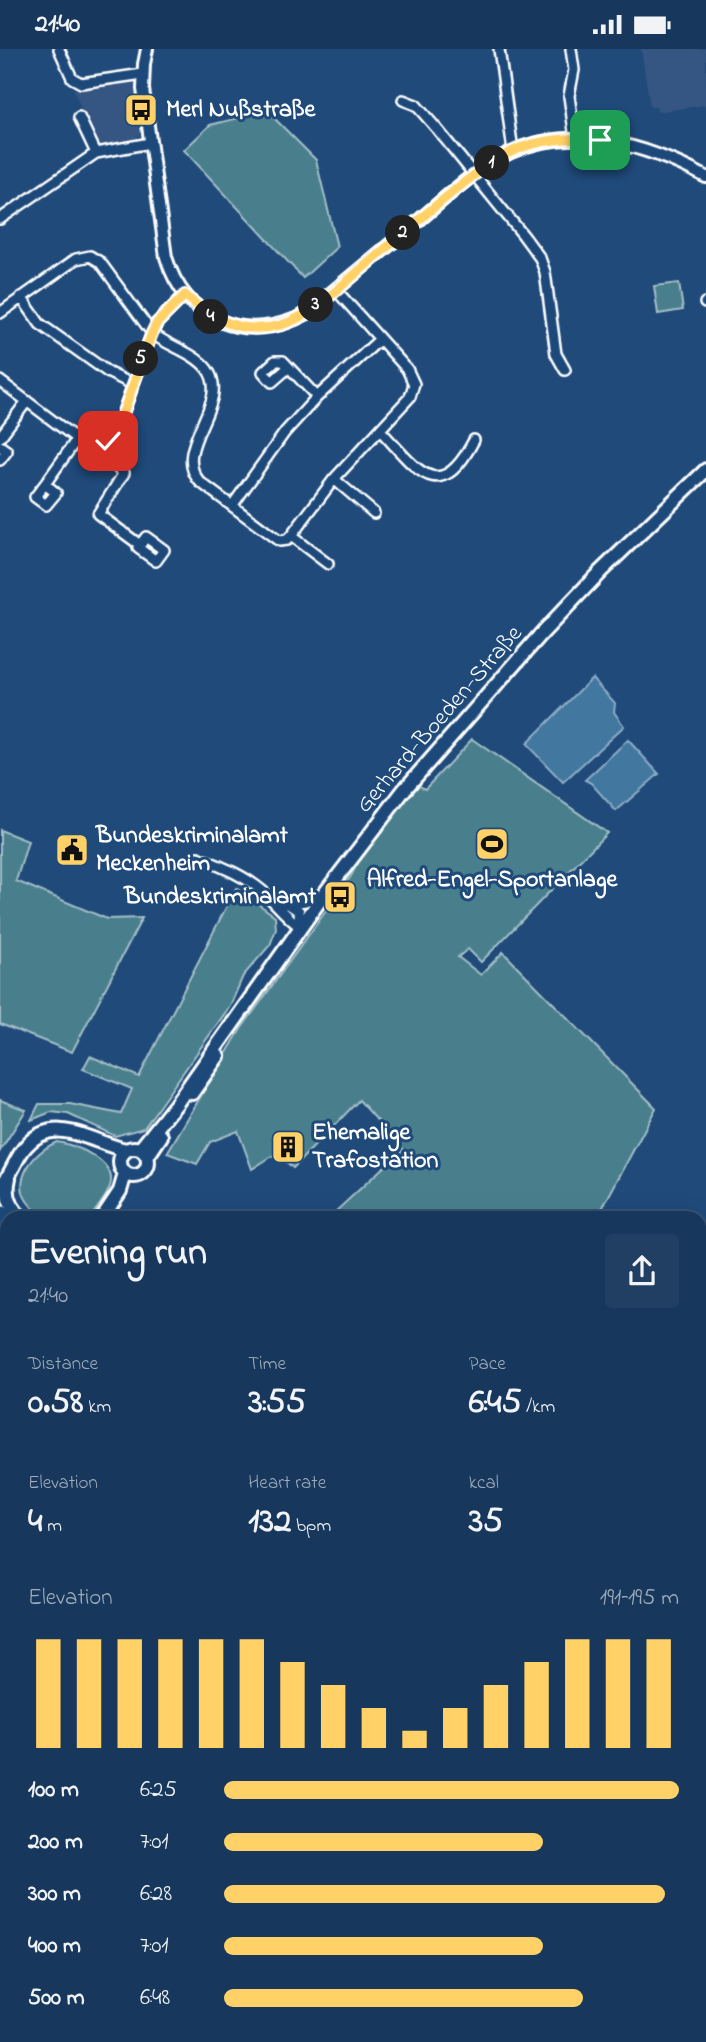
<!DOCTYPE html>
<meta charset="utf-8">
<style>
:root{--surface:#17385c;--page:#203f62;--text:#f1f3f6;--muted:#9eacbb;--line:#365272;--accent:#ffd166}
body{margin:0;font-family:"Indie Flower",sans-serif;background:var(--page);color:var(--text);height:100vh;display:flex;flex-direction:column;font-size:26px;white-space:nowrap}
*{box-sizing:border-box;margin:0}
p{font-size:23px;color:var(--muted)}
.icon{flex:none;width:38px;height:38px;fill:none;stroke:currentColor;stroke-width:2;stroke-linecap:round;stroke-linejoin:round}
.map{position:relative;flex:1;overflow:hidden}
.sheet{position:absolute;left:0px;top:1162px;width:707px;height:831px;display:flex;flex-direction:column;background:var(--surface);border-radius:21px 21px 0 0;box-shadow:0 7px 28px #0002,0 0 0 2px var(--line)}
.sheet>*{flex:none}
.pin{position:absolute;display:grid;place-items:center;width:60px;height:60px;color:#fff;margin:-30px;border-radius:14px;box-shadow:0 4px 10px #0006}
.km{position:absolute;width:35px;height:35px;margin:-18px;border-radius:50%;background:#222;color:#fff;font-size:19px;line-height:35px;text-align:center}
.round{display:grid;place-items:center;flex:none;width:74px;height:74px;border-radius:7px;background:var(--page)}
.summary{display:flex;align-items:center;justify-content:space-between;height:119px;padding:0 28px}
h1{font-size:38px;font-weight:700;line-height:52px}
.stats{display:grid;grid-template-columns:repeat(3,1fr);gap:10px;height:119px;padding:7px 28px}
.stats div{display:grid;align-content:center}
.stats b{font-size:35px;font-weight:700}
.stats small{font-size:19px;font-weight:400}
.stats p{font-size:19px}
.chart{height:196px;padding:14px 28px}
.chart p{display:flex;justify-content:space-between}
.chart svg{width:100%;height:126px;margin-top:7px;stroke:var(--accent);stroke-width:6}
ul{padding:0 28px;list-style:none;font-size:23px}
li{display:grid;grid-template-columns:112px 84px 1fr;align-items:center;height:52px}
li i{height:18px;border-radius:9px;background:var(--accent)}
.status{display:flex;justify-content:space-between;align-items:center;height:49px;padding:0 35px;background:var(--surface);direction:ltr}
.status svg{height:19px;fill:currentColor}
.map>svg:first-child{display:block}
.built{fill:#355582}
.green{fill:#4a7f8d;stroke:#a4bfc6;stroke-width:2}
.water{fill:#42779f;stroke:#8eadc5;stroke-width:2}
.lines{fill:none;stroke-linecap:round;stroke-linejoin:round}
.stream{stroke:#8eadc5;stroke-width:2.5}
.minor-casing{stroke:#fff;stroke-width:14}
.tertiary-casing{stroke:#fff;stroke-width:16}
.secondary-casing{stroke:#fff;stroke-width:18}
.minor{stroke:#1f4a7a;stroke-width:9}
.tertiary{stroke:#1f4a7a;stroke-width:10}
.secondary{stroke:#1f4a7a;stroke-width:12}
.rail-casing{stroke:#fff;stroke-width:5}
.rail{stroke:#1f4a7a;stroke-width:2.5;stroke-dasharray:8;stroke-linecap:butt}
.route-casing{stroke:#fff;stroke-width:14}
.route{stroke:#ffd166;stroke-width:9}
.labels{text-anchor:middle;dominant-baseline:central;stroke-width:6;stroke-linejoin:round;paint-order:stroke}
.poi-label{font-size:24px;font-weight:bold;fill:#fff;stroke:#1f4a7a;text-anchor:start}
.street-label{font-size:24px;fill:#fff;stroke:#1f4a7a}
</style>
<div class="status"><b>21:40</b><svg viewBox="0 0 49 12"><path d="M0 12V9h3v3zM5 12V6h3v6zM10 12V3h3v9zM15 12V0h3v12zM26 1h20v11H26zM47 4h2v5h-2z"/></svg></div>
<div class="map">
<svg width="706" height="1993" viewBox="0 0 706 1993">
<rect width="100%" height="100%" fill="#1f4a7a"/>
<filter id="ink" filterUnits="userSpaceOnUse"><feTurbulence type="fractalNoise" baseFrequency=".0143" numOctaves="2"/><feDisplacementMap in="SourceGraphic" scale="14" xChannelSelector="R" yChannelSelector="G"/><feConvolveMatrix kernelMatrix="1 2 1 2 8 2 1 2 1" color-interpolation-filters="sRGB"/></filter>
<g filter="url(#ink)">
<path class="built" d="M 641,0 L 706,0 L 706,56 L 657,63 L 656,58 L 650,58 Z
M 136,31 L 140,86 L 131,92 L 101,95 L 94,88 L 73,41 Z"/>
<path class="green" d="M 255,65 L 273,68 L 316,111 L 337,198 L 303,229 L 184,101 L 210,76 Z
M 679,234 L 683,261 L 658,265 L 654,237 Z
M 472,690 L 607,784 L 481,913 L 468,900 L 458,908 L 481,926 L 503,903 L 656,1059 L 597,1169 L 335,1169 L 333,1165 L 403,1100 L 359,1051 L 293,1119 L 277,1104 L 252,1120 L 238,1082 L 210,1093 L 197,1115 L 167,1104 L 241,980 L 351,827 L 369,793 L 418,736 L 425,740 Z
M 0,781 L 28,792 L 16,832 L 107,870 L 142,869 L 72,1003 L 0,975 Z
M 236,839 L 275,867 L 276,880 L 270,896 L 243,927 L 230,957 L 144,1079 L 115,1087 L 68,1065 L 51,1063 L 31,1071 L 39,1055 L 70,1055 L 121,1065 L 132,1040 L 83,1020 L 90,1007 L 139,1028 Z
M 0,1051 L 26,1061 L 0,1102 Z
M 57,1093 C 76,1096 121,1113 109,1140 C 105,1150 96,1160 90,1169 C 78,1169 63,1171 51,1169 C 44,1167 37,1163 32,1158 C 8,1134 33,1103 57,1093 Z"/>
<path class="water" d="M 592,629 L 615,654 L 614,663 L 624,677 L 563,733 L 526,695 Z
M 628,691 L 659,725 L 616,762 L 591,734 L 585,731 Z"/>
<g class="lines">
<path class="stream" d="M 0,1825 L 7,1816
M 598,1986 L 602,1993
M 546,1993 L 548,1986
M 643,1993 L 646,1986"/>
<defs>
<path id="minor" d="M 59,0 L 72,29 L 81,34 L 143,25
M 499,0 L 513,102
M 571,0 L 574,21 L 569,47 L 575,89
M 403,51 L 416,56 L 437,80 L 523,186 L 540,209 L 545,223 L 556,305 L 565,321
M 79,68 L 96,104
M 0,170 L 96,104 L 150,94
M 21,248 L 40,275 L 109,324 L 132,335
M 705,254 L 706,254
M 0,264 L 76,210 L 90,207 L 100,213 L 152,284 C 167,297 194,303 207,320 C 233,354 169,399 200,433 L 279,492 L 287,491 L 291,487 L 334,430 L 410,348 L 414,335 L 407,320 L 336,241
M 288,319 L 272,333 L 263,323 L 275,312 L 283,312 L 317,348
M 0,332 L 81,393 C 100,403 112,388 120,372 L 152,284 L 157,274 L 185,246
M 380,381 C 416,419 439,459 474,391
M 0,388 L 27,352
M 0,397 L 7,402 L 0,411
M 95,397 L 99,405 L 124,424 L 98,465 L 140,496 L 138,499 L 156,512 L 164,501 L 146,488 L 140,496
M 334,430 L 374,464
M 45,435 L 56,444 L 46,456 L 35,448 Z
M 45,435 L 77,390
M 232,457 L 285,383 L 317,348 L 380,290
M 291,487 L 328,515
M 198,808 C 223,818 248,828 267,846 C 278,857 287,868 300,878
M 269,847 L 282,851 L 299,862 L 300,877
M 287,855 L 305,852 L 325,844
M 700,1603 L 706,1606
M 700,1632 L 706,1618
M 0,1670 L 7,1672"/>
<path id="tertiary" d="M 147,0 L 144,15 L 143,40 L 166,208 C 185,273 247,296 306,265 C 343,234 380,204 417,173 C 447,148 476,119 511,103 C 575,74 648,97 706,128"/>
<path id="secondary" d="M 192,1044 L 218,1007
M120 1113a14 14 0 1 1 28 0a14 14 0 1 1-28 0Z
M 140,1100 L 176,1055 L 325,844 L 404,741 L 542,584 L 600,523 L 706,421
M 147,1108 L 161,1087
M 9,1129 C 5,1145 9,1158 22,1169
M 0,1138 C 12,1126 15,1109 26,1097 C 56,1063 93,1095 127,1101
M 0,1163 L 17,1169
M 102,1169 L 120,1142 L 125,1125
M 0,1175 L 7,1177
M 0,1334 L 7,1322
M 700,1496 L 706,1500"/>
</defs>
<use href="#minor" class="minor-casing"/>
<use href="#tertiary" class="tertiary-casing"/>
<use href="#secondary" class="secondary-casing"/>
<use href="#minor" class="minor"/>
<use href="#tertiary" class="tertiary"/>
<use href="#secondary" class="secondary"/>
<defs>
<path id="rail" d="M 0,1978 L 7,1979
M 48,1986 L 114,1991
M 105,1986 L 192,1993
M 0,1991 L 30,1993"/>
</defs>
<use href="#rail" class="rail-casing"/>
<use href="#rail" class="rail"/>
</g>
</g>
<g class="lines" filter="url(#ink)">
<defs>
<path id="route" d="M 108,392 L 120,372 L 152,284 L 157,274 L 185,246 C 212,272 244,286 281,276 C 308,268 331,246 352,228 C 379,205 406,182 433,159 C 458,139 482,117 511,103 C 537,90 572,88 600,91"/>
</defs>
<use href="#route" class="route-casing"/>
<use href="#route" class="route"/>
</g>
<defs>
<symbol id="bus-square" viewBox="-11 -11 22 22"><rect x="-9" y="-9" width="18" height="18" rx="4" fill="#ffd166" stroke="#1f4a7a"/><path d="M-5-6H5V4H4V6H2V4H-2V6H-4V4H-5ZM-3.5-4V0h7V-4ZM-3.5 1.2v1.5H-2V1.2ZM2 1.2v1.5H3.5V1.2Z" fill="#111"/></symbol>
<symbol id="stadium-square" viewBox="-11 -11 22 22"><rect x="-9" y="-9" width="18" height="18" rx="4" fill="#ffd166" stroke="#1f4a7a"/><path d="M0-5a6.5 5 0 1 0 0 10a6.5 5 0 1 0 0-10ZM-3.5-1.8h7v3.6h-7Z" fill="#111"/></symbol>
<symbol id="civic-square" viewBox="-11 -11 22 22"><rect x="-9" y="-9" width="18" height="18" rx="4" fill="#ffd166" stroke="#1f4a7a"/><path d="M-.6-6.5H3V-4.5H.6V-3L4-1V1h2V6H-6V1h2V-1L-.6-3ZM-1.2 2.5V6h2.4V2.5Z" fill="#111"/></symbol>
<symbol id="building-square" viewBox="-11 -11 22 22"><rect x="-9" y="-9" width="18" height="18" rx="4" fill="#ffd166" stroke="#1f4a7a"/><path d="M-4-6H4V6H1V3H-1V6H-4ZM-2.5-4.3h1.7v1.8h-1.7ZM.8-4.3h1.7v1.8H.8ZM-2.5-1h1.7V.8h-1.7ZM.8-1h1.7V.8H.8Z" fill="#111"/></symbol>
</defs>
<g fill-rule="evenodd">
<use href="#bus-square" x="122" y="42" width="38" height="38"/>
<use href="#stadium-square" x="473" y="776" width="38" height="38"/>
<use href="#civic-square" x="53" y="782" width="38" height="38"/>
<use href="#bus-square" x="321" y="829" width="38" height="38"/>
<use href="#building-square" x="269" y="1079" width="38" height="38"/>
</g>
<g class="labels">
<g class="poi-label">
<text x="166" y="61">Merl Nußstraße</text>
<text x="96" y="787">Bundeskriminalamt<tspan x="96" dy="28">Meckenheim</tspan></text>
<text x="492" y="831" text-anchor="middle">Alfred-Engel-Sportanlage</text>
<text x="316" y="848" text-anchor="end">Bundeskriminalamt</text>
<text x="312" y="1084">Ehemalige<tspan x="312" dy="28">Trafostation</tspan></text>
</g>
<g class="street-label">
<text transform="translate(440 671) rotate(-49)">Gerhard-Boeden-Straße</text>
</g>
</g>
</svg>
<div class="pin" style="left:600px;top:91px;background:#1e9e55"><svg class="icon" aria-label="arrive" viewBox="0 0 24 24"><path d="M6 21V4h12l-3 4 3 4H6"/></svg></div>
<div class="pin" style="left:108px;top:392px;background:#d93025"><svg class="icon" aria-label="check" viewBox="0 0 24 24"><path d="M5 12l5 5 9-10"/></svg></div>
<b class="km" style="left:492px;top:114px">1</b>
<b class="km" style="left:403px;top:184px">2</b>
<b class="km" style="left:316px;top:256px">3</b>
<b class="km" style="left:211px;top:268px">4</b>
<b class="km" style="left:141px;top:310px">5</b>
<section class="sheet">
<div class="summary"><div><h1>Evening run</h1><p>21:40</p></div><a class="round"><svg class="icon" aria-label="share" viewBox="0 0 24 24"><path d="M12 15V3M7 8l5-5 5 5M5 13v7h14v-7"/></svg></a></div>
<div class="stats">
<div><p>Distance</p><b>0.58<small> km</small></b></div>
<div><p>Time</p><b>3:55</b></div>
<div><p>Pace</p><b>6:45<small> /km</small></b></div>
</div>
<div class="stats">
<div><p>Elevation</p><b>4<small> m</small></b></div>
<div><p>Heart rate</p><b>132<small> bpm</small></b></div>
<div><p>kcal</p><b>35</b></div>
</div>
<div class="chart"><p><span>Elevation</span>191–195 m</p>
<svg viewBox="0 0 160 44" preserveAspectRatio="none"><path d="M5 44V6M15 44V6M25 44V6M35 44V6M45 44V6M55 44V6M65 44V14M75 44V22M85 44V30M95 44V38M105 44V30M115 44V22M125 44V14M135 44V6M145 44V6M155 44V6"/></svg>
</div>
<ul>
<li><b>100 m</b>6:25<i style="width:100%"></i></li>
<li><b>200 m</b>7:01<i style="width:70%"></i></li>
<li><b>300 m</b>6:28<i style="width:97%"></i></li>
<li><b>400 m</b>7:01<i style="width:70%"></i></li>
<li><b>500 m</b>6:48<i style="width:79%"></i></li>
</ul>
</section>
</div>
